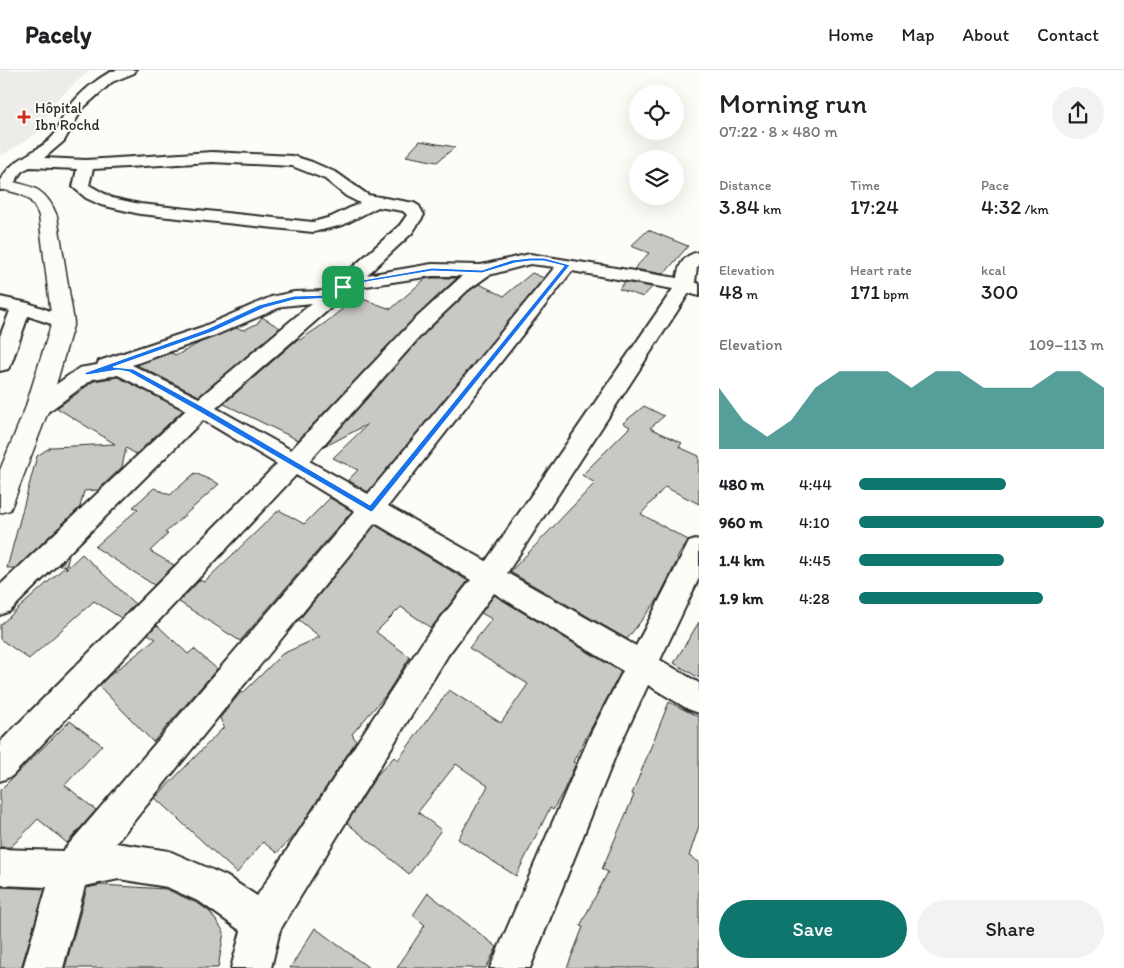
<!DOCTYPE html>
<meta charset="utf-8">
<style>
:root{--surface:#fff;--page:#f2f2f2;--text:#202124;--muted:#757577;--line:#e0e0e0;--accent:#0f766e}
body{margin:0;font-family:Itim,sans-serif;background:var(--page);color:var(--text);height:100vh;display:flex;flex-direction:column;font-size:19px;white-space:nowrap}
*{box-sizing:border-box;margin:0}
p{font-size:16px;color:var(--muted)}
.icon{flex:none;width:28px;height:28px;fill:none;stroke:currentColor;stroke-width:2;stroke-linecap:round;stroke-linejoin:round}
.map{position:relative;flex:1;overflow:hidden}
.details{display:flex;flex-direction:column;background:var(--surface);width:425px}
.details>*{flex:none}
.controls{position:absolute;left:629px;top:15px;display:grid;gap:10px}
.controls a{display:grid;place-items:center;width:55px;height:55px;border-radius:50%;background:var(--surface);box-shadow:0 5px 20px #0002;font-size:25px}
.pin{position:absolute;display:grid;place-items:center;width:42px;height:42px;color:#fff;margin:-21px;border-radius:10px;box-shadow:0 2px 8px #0006}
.round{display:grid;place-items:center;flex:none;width:52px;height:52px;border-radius:26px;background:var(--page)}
.summary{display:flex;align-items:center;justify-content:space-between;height:85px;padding:0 20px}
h1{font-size:28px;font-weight:600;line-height:38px}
.stats{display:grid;grid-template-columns:repeat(3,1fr);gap:8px;height:85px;padding:5px 20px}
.stats div{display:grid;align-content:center}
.stats b{font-size:21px;font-weight:600}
.stats small{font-size:14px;font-weight:400}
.stats p{font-size:14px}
.chart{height:140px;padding:10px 20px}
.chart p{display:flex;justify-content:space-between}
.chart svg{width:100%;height:90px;margin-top:5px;fill:var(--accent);opacity:.7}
.cta{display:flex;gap:10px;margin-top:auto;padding:10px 20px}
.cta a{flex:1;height:58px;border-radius:30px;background:var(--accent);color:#fff;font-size:20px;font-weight:600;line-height:58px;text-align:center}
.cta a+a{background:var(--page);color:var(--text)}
ul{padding:0 20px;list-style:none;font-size:16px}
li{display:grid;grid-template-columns:80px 60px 1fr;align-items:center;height:38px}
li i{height:12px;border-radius:6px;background:var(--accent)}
header{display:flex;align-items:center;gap:30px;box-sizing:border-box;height:70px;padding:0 25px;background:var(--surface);border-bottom:1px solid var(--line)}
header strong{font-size:24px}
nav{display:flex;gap:28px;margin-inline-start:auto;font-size:18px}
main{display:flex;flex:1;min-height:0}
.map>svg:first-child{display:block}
.built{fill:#edece8}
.building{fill:#c9c8c4;stroke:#2b2b2b}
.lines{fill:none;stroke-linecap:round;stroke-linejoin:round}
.street-casing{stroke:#2b2b2b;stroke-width:4}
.secondary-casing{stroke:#2b2b2b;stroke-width:3}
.street{fill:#fdfcf7;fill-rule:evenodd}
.secondary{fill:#fdfcf7;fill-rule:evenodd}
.route{fill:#1a73e8;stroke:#fff;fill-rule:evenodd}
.poi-dot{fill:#c8321e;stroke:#fdfcf7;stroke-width:2}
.labels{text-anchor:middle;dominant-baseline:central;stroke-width:4;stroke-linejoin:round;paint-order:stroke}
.far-poi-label{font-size:15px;fill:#2b2b2b;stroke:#fdfcf7;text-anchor:start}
</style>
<header>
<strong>Pacely</strong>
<nav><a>Home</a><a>Map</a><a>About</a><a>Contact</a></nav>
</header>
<main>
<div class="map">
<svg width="699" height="898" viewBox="0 0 699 898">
<rect width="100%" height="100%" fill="#fdfcf7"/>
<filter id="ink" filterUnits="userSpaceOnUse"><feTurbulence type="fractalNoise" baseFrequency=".02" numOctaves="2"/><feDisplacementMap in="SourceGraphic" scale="10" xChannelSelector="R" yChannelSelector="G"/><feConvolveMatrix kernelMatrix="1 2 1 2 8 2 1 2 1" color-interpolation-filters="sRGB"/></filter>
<g filter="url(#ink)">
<path class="built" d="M 0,0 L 90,0 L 53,33 L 41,61 L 2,85 L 0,85 Z"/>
<path class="building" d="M 420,71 L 455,77 L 437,92 L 406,86 Z
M 648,160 L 688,176 L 664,204 L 634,199 L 649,183 L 631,176 Z
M 532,203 L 544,208 L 368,422 L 348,410 L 358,400 L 333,388 L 368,354 L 324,377 L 427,261 L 469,221 L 479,214 L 504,226 Z
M 432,208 L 457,208 L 411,251 L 298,370 L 224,334 L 220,337 L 298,269 L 300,270 L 325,253 L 357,227 L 391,239 L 425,209 Z
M 625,212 L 652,217 L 643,227 L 619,219 Z
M 262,247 L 280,258 L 199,326 L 137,295 L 170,283 L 177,285 L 201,272 L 236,258 L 244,260 L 258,253 Z
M 118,307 L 183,340 L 136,384 L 126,378 L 122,397 L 98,420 L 84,421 L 80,437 L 16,498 L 7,498 L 37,386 L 51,377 L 115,374 L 57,338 L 94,311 Z
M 644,336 L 664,346 L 650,358 L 682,373 L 679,377 L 699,386 L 699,434 L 665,417 L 641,444 L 688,470 L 677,488 L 678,489 L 658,529 L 627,569 L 510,502 L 595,413 L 582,405 L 630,357 L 623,353 Z
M 195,403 L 219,414 L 165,463 L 168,464 L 150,481 L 174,495 L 154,515 L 95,477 L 138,439 L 133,437 L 154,418 L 170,425 Z
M 330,428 L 352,441 L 240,571 L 179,532 L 200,510 L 204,512 L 279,440 L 304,454 Z
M 375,455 L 468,511 L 431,558 L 401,537 L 376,562 L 410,587 L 385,626 L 352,664 L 356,671 L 297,762 L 277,783 L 263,772 L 237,803 L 155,728 L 224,657 L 220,648 L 241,622 L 243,623 L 282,584 L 320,567 L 299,550 Z
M 82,484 L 135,534 L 121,548 L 94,531 L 29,589 L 0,569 L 0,555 L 67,495 L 59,496 L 69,485 L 66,499 Z
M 494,525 L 621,602 L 573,692 L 576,693 L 564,720 L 553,740 L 550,738 L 516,806 L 458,769 L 488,716 L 456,694 L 418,742 L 441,760 L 409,804 L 347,753 L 377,705 L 394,687 L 398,690 L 449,620 L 501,653 L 528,614 L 469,578 L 492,549 L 481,543 Z
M 699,552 L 699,608 L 674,593 Z
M 157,555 L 188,584 L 194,579 L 217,599 L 153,672 L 99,616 L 109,606 L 156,569 L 148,564 Z
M 669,632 L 699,647 L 699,756 L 689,786 L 699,792 L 699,898 L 567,898 L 583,857 L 580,856 L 608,802 L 602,799 L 634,725 L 632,724 Z
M 70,651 L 102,675 L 65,715 L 96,740 L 67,773 L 38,749 L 11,777 L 0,777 L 0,720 Z
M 101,815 L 166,819 L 199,834 L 210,842 L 224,862 L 218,898 L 65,898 L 87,818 Z
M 0,817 L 45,819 L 21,898 L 0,898 Z
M 428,823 L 497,877 L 486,898 L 397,898 L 425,855 L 413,845 Z
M 315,858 L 369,898 L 290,898 Z"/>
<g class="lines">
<defs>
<path id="street" d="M 116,0 L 136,0 L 134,3 L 112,12 L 82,39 L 64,71 L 44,88 L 86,90 L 212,82 L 293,86 L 312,92 L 337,103 L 368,125 L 414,133 L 419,136 L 424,145 L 412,163 L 367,205 L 432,194 L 481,195 L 530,184 L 677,208 C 679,194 684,185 699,182 L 699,196 L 697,197 L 695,212 L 699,214 L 699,226 L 689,223 L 507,503 L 636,576 L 689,472 L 699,469 L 699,508 L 660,590 L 699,613 L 699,643 L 688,639 L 648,615 L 618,679 L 530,898 L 490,898 L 591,663 L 623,601 L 494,523 L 448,585 L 280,860 L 271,898 L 231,898 L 241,861 L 200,832 L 167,817 L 119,809 L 85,816 L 63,898 L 23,898 L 47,817 L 0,815 L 0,779 L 63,781 L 355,441 L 296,405 L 12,706 L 0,711 L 0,672 L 277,394 L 203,350 L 10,541 L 0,545 L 0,515 L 186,340 L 118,305 L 93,309 L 45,344 L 37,346 L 29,344 L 26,339 L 29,334 L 79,298 L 97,295 L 99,291 L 202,257 L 271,227 L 294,222 L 326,221 L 400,155 L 407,145 L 403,141 L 378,137 L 343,155 L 313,162 L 140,144 L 101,135 L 86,128 L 73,117 L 77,99 L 30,97 L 22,101 L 10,119 L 0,120 C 0,90 38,85 54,65 C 60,56 63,43 71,35 C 80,23 102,4 116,0 ZM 212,92 L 292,96 L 325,109 L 346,126 L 360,133 L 331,147 L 313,152 L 140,134 L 112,128 L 89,115 L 93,99 ZM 530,194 L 555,197 L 368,424 L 309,391 L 426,260 L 468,220 L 489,205 ZM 572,201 L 673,219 L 486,491 L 388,436 ZM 432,206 L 462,206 L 412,252 L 291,380 L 216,338 L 350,221 L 366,216 ZM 312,233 L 199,328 L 132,295 L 216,265 L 283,236 ZM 375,453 L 471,510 L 426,567 L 257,826 L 226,806 L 169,781 L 116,773 Z
M 0,227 L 28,233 L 70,248 L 73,252 L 70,256 L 63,258 L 28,246 L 11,294 L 8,299 L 0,301 L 0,266 L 10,241 L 0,239 Z"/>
<path id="secondary" d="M 0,109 C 29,116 45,115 57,146 L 74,252 L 49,339 L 13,433 L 10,440 L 0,443 L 0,400 L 25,339 L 52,252 L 39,146 C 31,124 21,124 0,119 Z"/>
</defs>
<use href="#street" class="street-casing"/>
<use href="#secondary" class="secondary-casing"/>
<use href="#street" class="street"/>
<use href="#secondary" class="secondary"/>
</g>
</g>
<path class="route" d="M 530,188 L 544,188 L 570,195 L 373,441 L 371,442 L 198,341 L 129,302 L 118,300 L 87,305 L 84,303 L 207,259 L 259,235 L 294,226 L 330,225 L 341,215 L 351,212 L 432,198 L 482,200 L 512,190 ZM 530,191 L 544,191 L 564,196 L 370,435 L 203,337 L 133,299 L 113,297 L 212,262 L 264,238 L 294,230 L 333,228 L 345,218 L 354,214 L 432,201 L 482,203 L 515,193 Z"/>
<path class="poi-dot" d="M21.5 39.5h5v5h5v5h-5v5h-5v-5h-5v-5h5z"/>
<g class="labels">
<g class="far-poi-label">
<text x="35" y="38">Hôpital<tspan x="35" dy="17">Ibn Rochd</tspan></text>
</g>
</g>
</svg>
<div class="controls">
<a><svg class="icon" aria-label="locate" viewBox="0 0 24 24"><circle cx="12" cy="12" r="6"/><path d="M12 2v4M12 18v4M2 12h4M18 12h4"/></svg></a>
<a><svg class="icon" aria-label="layers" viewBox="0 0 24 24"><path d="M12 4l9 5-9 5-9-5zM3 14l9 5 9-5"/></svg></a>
</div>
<div class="pin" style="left:343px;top:217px;background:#1e9e55"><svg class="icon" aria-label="arrive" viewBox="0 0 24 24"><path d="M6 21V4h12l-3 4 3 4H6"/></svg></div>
</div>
<section class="details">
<div class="summary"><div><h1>Morning run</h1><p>07:22 · 8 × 480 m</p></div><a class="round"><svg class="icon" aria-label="share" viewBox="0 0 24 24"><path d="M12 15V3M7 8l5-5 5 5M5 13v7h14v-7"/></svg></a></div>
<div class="stats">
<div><p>Distance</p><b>3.84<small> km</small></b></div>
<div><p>Time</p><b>17:24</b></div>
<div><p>Pace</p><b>4:32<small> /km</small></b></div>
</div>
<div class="stats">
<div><p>Elevation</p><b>48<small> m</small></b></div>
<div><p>Heart rate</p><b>171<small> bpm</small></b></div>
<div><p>kcal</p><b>300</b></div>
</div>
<div class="chart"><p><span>Elevation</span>109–113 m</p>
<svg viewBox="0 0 160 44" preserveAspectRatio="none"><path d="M0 44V14L10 30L20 38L30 30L40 14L50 6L60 6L70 6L80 14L90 6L100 6L110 14L120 14L130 14L140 6L150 6L160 14V44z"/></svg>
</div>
<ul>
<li><b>480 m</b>4:44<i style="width:60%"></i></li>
<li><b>960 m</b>4:10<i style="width:100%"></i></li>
<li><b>1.4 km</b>4:45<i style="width:59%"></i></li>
<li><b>1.9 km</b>4:28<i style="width:75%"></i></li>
</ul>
<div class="cta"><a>Save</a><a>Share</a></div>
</section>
</main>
